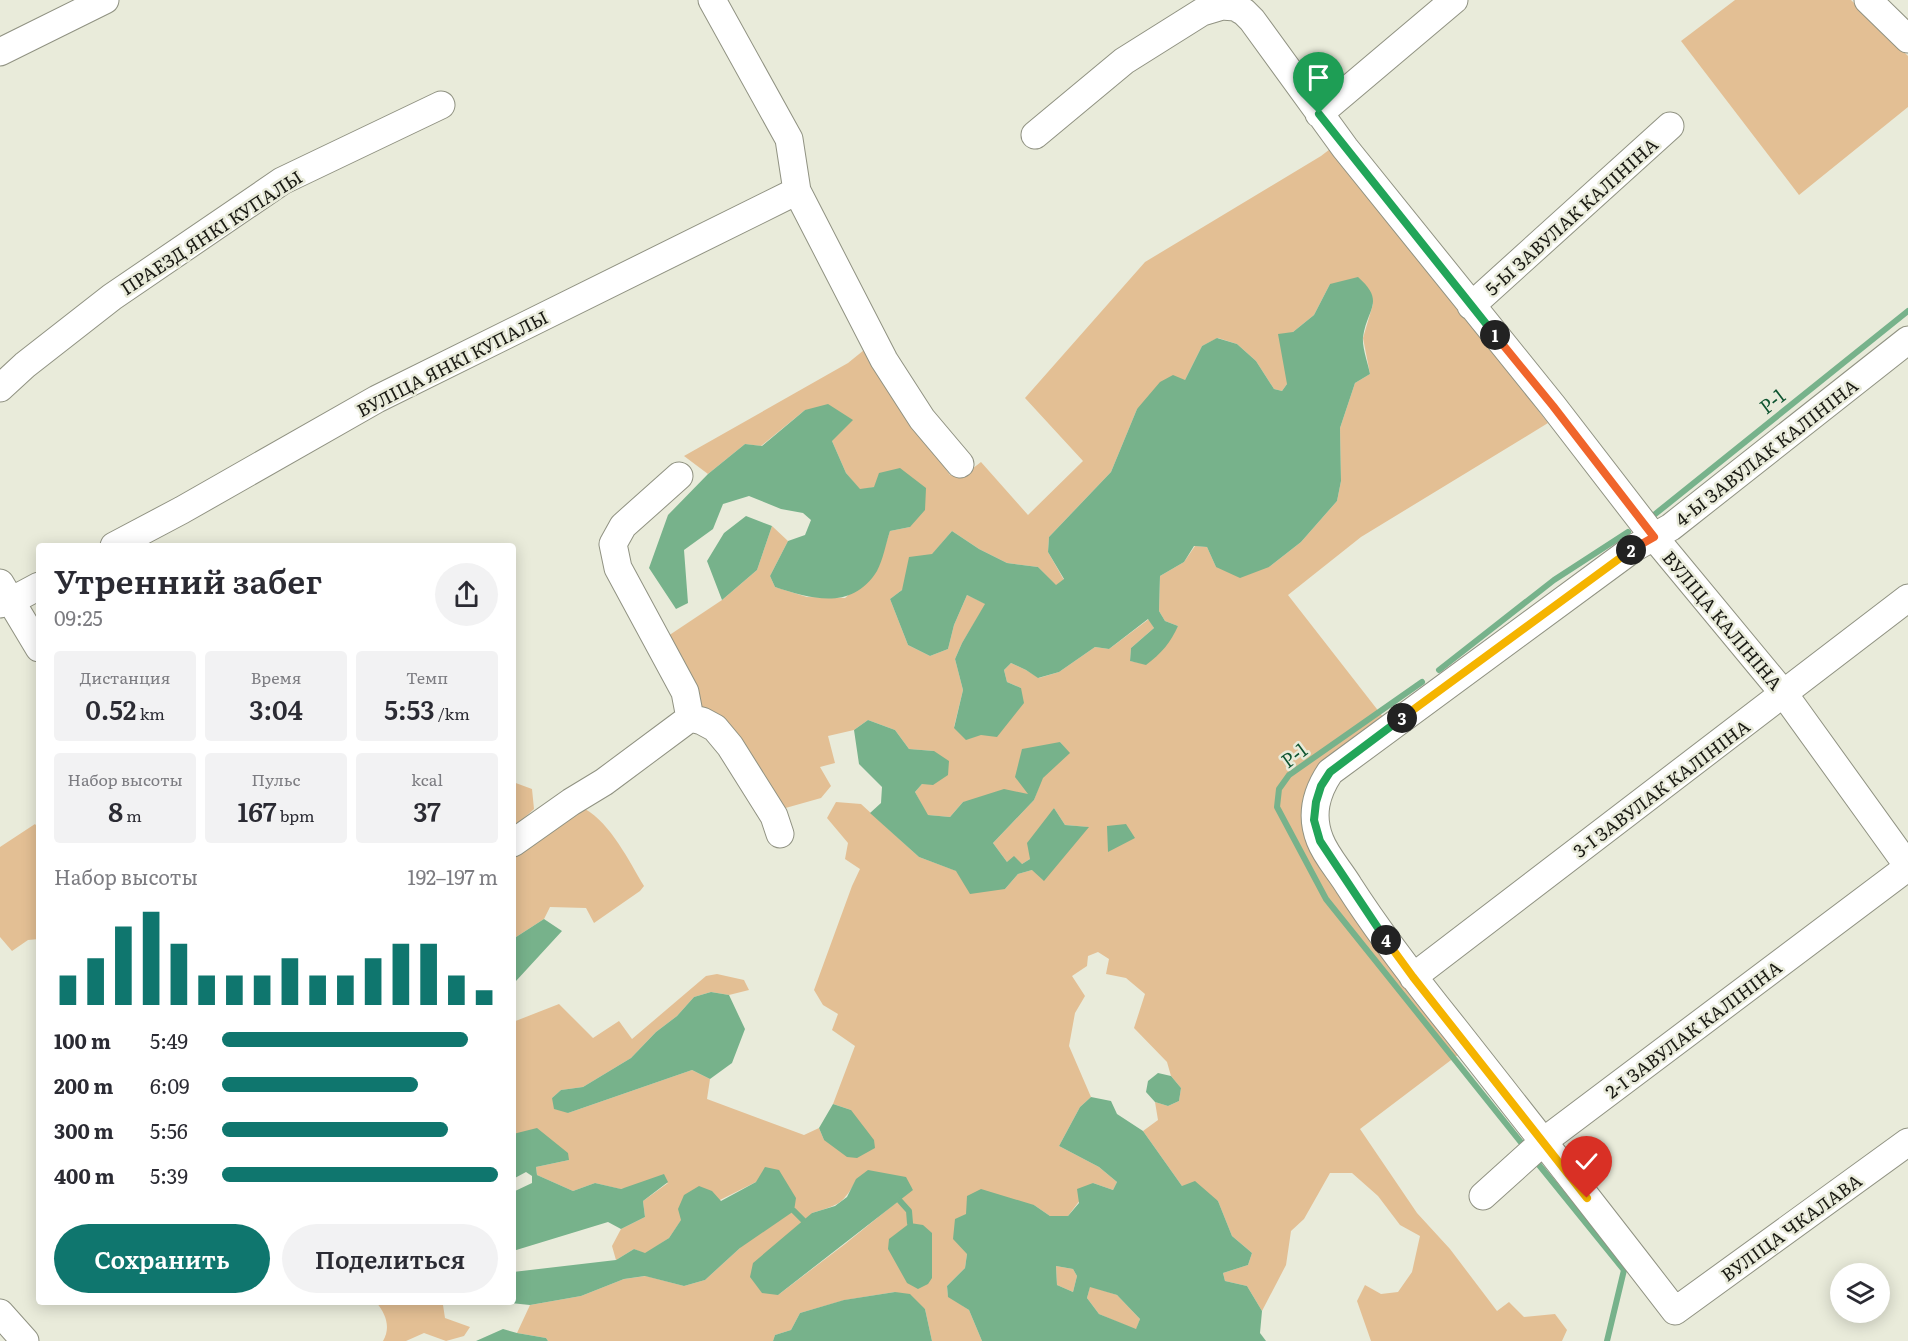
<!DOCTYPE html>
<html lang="ru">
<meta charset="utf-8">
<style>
:root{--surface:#fff;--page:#f2f2f3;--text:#2b2b33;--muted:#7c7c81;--accent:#0f766e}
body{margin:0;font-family:Literata,serif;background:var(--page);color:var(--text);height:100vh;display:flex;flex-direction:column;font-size:22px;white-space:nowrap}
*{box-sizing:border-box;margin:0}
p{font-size:20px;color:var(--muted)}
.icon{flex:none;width:33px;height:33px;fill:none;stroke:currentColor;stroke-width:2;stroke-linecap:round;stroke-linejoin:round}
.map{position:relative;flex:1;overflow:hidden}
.panel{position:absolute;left:36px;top:543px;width:480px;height:762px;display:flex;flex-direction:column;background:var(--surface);border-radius:6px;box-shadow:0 3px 15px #0003}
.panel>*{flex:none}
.controls{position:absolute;left:1830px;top:1263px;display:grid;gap:12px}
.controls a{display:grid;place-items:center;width:60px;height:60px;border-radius:50%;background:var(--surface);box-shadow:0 3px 15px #0003;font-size:30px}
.pin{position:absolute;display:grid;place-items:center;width:51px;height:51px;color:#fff;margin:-62px -26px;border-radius:50% 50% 50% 0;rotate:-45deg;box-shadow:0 0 6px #0007}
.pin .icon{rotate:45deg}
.km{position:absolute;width:30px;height:30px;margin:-15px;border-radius:50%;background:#222;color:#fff;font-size:16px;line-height:30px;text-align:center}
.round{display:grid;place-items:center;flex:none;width:63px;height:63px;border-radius:32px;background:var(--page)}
.headline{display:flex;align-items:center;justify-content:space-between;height:102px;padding:0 18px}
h1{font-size:33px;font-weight:600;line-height:45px}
.stats{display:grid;grid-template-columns:repeat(3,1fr);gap:9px;height:102px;padding:6px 18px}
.stats div{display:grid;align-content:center;border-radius:6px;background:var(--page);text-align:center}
.stats b{font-size:26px;font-weight:600}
.stats small{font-size:16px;font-weight:400}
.stats p{font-size:16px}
.chart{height:168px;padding:12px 18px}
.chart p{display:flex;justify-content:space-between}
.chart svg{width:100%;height:108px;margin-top:6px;stroke:var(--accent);stroke-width:6}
.cta{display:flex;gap:12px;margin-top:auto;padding:12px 18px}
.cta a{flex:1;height:69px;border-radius:36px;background:var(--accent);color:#fff;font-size:24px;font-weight:600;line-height:69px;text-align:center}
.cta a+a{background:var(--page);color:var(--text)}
ul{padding:0 18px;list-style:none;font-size:20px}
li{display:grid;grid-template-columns:96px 72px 1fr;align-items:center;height:45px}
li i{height:15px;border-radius:8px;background:var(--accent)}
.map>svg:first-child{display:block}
.green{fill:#e3bf94;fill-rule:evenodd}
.water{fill:#77b28b;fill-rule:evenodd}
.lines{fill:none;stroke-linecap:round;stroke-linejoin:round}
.stream{stroke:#77b28b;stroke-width:6}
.minor-casing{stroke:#909282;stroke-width:29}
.minor{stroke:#fff;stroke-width:27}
.split-1-casing{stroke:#fff;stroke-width:12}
.split-2-casing{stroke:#fff;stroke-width:12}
.split-3-casing{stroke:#fff;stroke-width:12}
.split-4-casing{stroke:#fff;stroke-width:12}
.split-5-casing{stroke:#fff;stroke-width:12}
.split-1{stroke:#22a559;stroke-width:8}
.split-2{stroke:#f0652b;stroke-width:8}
.split-3{stroke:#f5b400;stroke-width:8}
.split-4{stroke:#22a559;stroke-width:8}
.split-5{stroke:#f5b400;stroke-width:8}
.labels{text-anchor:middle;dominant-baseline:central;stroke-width:5;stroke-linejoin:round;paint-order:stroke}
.street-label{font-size:18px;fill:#1a1a14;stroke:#e9ebda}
.water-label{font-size:20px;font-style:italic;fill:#0d532f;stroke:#e9ebda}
</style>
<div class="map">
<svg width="1908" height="1341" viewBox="0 0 1908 1341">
<rect width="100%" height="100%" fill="#e9ebda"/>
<path class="green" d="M 1735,0 L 1851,0 L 1908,56 L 1908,107 L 1799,195 L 1681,41 Z
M 1334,146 L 1548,423 L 1361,537 L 1288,595 L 1387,722 L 1328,767 L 1310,820 L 1463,1051 L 1360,1129 L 1417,1213 L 1450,1249 L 1497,1311 L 1509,1302 L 1524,1317 L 1555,1314 L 1567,1330 L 1562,1341 L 1371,1341 L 1357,1301 L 1365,1285 L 1381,1294 L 1398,1292 L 1412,1272 L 1420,1236 L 1400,1225 L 1378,1196 L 1352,1173 L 1330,1173 L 1304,1219 L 1291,1231 L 1286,1265 L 1262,1311 L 1247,1286 L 1225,1281 L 1223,1273 L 1248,1265 L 1252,1253 L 1232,1236 L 1218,1201 L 1182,1186 L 1143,1131 L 1158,1120 L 1155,1102 L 1168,1106 L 1179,1101 L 1181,1088 L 1171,1076 L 1167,1062 L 1134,1028 L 1145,994 L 1126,978 L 1106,974 L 1109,959 L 1098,952 L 1088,956 L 1087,966 L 1072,976 L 1085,996 L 1075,1013 L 1069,1046 L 1091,1097 L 1080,1107 L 1059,1146 L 1099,1167 L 1117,1182 L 1113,1190 L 1093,1183 L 1068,1216 L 1050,1216 L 1034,1205 L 967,1254 L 965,1268 L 947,1286 L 948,1296 L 969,1310 L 982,1341 L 932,1341 L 925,1309 L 895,1292 L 845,1300 L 800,1313 L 791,1330 L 775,1335 L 773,1341 L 548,1341 L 546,1338 L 517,1333 L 530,1305 L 581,1296 L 624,1279 L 646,1276 L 684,1286 L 705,1280 L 740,1248 L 756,1182 L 682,1219 L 669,1238 L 645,1254 L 634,1249 L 616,1260 L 612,1246 L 621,1229 L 645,1217 L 643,1201 L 668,1183 L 620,1189 L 595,1183 L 573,1191 L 537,1175 L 536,1167 L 569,1160 L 513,1134 L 513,1022 L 559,1004 L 593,1038 L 619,1021 L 632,1039 L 706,976 L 717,974 L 744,980 L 749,990 L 729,995 L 711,992 L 694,997 L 677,1016 L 656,1032 L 631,1058 L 583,1087 L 561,1090 L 552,1098 L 568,1113 L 692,1070 L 710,1079 L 707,1099 L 804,1135 L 819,1128 L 824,1140 L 851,1110 L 833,1104 L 855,1046 L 832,1030 L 838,1014 L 823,1005 L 814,990 L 852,886 L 860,869 L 845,859 L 848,843 L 827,818 L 836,802 L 861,804 L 919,857 L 1005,889 L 1018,874 L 1032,870 L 1088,827 L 1065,825 L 1054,808 L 1030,859 L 1022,864 L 1007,862 L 993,843 L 1034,800 L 1042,778 L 1069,753 L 1060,742 L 1029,795 L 963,802 L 950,817 L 927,815 L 915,792 L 922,784 L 934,751 L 909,749 L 895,730 L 868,720 L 854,730 L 828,736 L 835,763 L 820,767 L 831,786 L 821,798 L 782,809 L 696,711 L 665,638 L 722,600 L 757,570 L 772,526 L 788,541 L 770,576 L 775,587 L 807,597 L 845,598 L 877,570 L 890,531 L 910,527 L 874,487 L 860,490 L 846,473 L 832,441 L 805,410 L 761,446 L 745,444 L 708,474 L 684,456 L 848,363 L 869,346 L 946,457 L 943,465 L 950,475 L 963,476 L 981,462 L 1028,515 L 1083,461 L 1025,398 L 1145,262 L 1321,156 ZM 1330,284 L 1373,304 L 1363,338 L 1370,374 L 1355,383 L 1340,428 L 1341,481 L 1337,501 L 1301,542 L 1269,567 L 1216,567 L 1207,547 L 1195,546 L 1184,562 L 1160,576 L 1159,611 L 1165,621 L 1178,626 L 1146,664 L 1130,661 L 1131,648 L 1154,628 L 1149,619 L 1109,649 L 1095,647 L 1059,672 L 1039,678 L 1026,670 L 1011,663 L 1004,670 L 1007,682 L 1021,688 L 954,727 L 963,690 L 955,659 L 962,643 L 986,604 L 967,595 L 954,625 L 948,649 L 930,656 L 908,645 L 890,599 L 902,590 L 952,531 L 979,549 L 1007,563 L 1038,567 L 1056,586 L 1064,580 L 1048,552 L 1049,537 L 1111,472 L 1137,409 L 1185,380 L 1202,346 L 1218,338 L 1237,344 L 1256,361 L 1274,389 L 1282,391 L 1287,384 L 1293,332 L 1314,315 ZM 857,1179 L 913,1189 L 845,1244 L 778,1295 L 812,1213 C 839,1205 843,1204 857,1179 Z
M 513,782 L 532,789 L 534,809 L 513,828 Z
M 585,809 C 611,824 629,861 644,886 L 640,891 L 594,923 L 586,908 L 550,907 L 544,919 L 513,939 L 513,850 Z
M 35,824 L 39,829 L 39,939 L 28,940 L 12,951 L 0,937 L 0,847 Z
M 1056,1266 L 1073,1269 L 1077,1276 L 1073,1292 L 1057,1285 Z
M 1090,1286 L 1117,1295 L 1140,1319 L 1136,1330 L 1099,1314 L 1087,1298 Z
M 376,1302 L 445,1302 L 443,1305 L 445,1318 L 470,1327 L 464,1336 L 446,1341 L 424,1333 L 406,1341 L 383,1341 C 391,1327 386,1314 376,1302 Z"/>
<path class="water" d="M 1358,277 C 1386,302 1367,308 1363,337 C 1362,348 1368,363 1370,374 L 1355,383 L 1340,428 L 1341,481 L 1337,501 L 1301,542 L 1269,567 L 1240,578 L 1216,567 L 1207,547 L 1194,546 L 1184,562 L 1160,576 L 1159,611 L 1165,621 L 1178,626 C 1171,642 1161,654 1146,665 L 1130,661 L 1131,648 L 1154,628 L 1148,619 L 1109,649 L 1095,647 L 1059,672 L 1038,678 L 1026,670 L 1011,663 L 1004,670 L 1007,682 L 1021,688 L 1024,703 L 997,737 L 981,735 L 966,740 L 954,728 L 963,690 L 955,659 L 962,643 L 985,604 L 967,595 L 954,625 L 948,649 L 930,656 L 908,645 L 890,599 L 902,590 L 909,557 L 932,554 L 952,531 L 979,549 L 1007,563 L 1038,567 L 1056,585 L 1064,579 L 1048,552 L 1049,537 L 1111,472 L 1137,409 L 1160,382 L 1173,375 L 1185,380 L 1202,346 L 1217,338 L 1237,344 L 1256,361 L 1274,389 L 1282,391 L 1287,384 L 1278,334 L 1293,332 L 1314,315 L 1330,284 Z
M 828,404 L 853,420 L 832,441 L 846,473 L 860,489 L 874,487 L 879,473 L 900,468 L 926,488 L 925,510 L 910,527 L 890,531 C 886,543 883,560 877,571 C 852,611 812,599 775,587 L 770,576 L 788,541 L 805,535 L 811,520 L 803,513 L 781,509 L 749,496 L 723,504 L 713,529 L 684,550 L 688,603 L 676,609 L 649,568 L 668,515 L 708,474 L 745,444 L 762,446 L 805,410 Z
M 746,516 L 772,526 L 757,570 L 722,600 L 707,561 L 724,533 Z
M 868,720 L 895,730 L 909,749 L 934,751 L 949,761 L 948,775 L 933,785 L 922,784 L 915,792 L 928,815 L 950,817 L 963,802 L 1004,789 L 1028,794 L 1015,777 L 1022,749 L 1060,742 L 1070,753 L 1043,778 L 1034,800 L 993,843 L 1007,862 L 1014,856 L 1022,864 L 1030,859 L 1027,843 L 1054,808 L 1065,825 L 1089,827 L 1044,881 L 1032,870 L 1018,874 L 1005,889 L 970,894 L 956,871 L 919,857 L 870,813 L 881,803 L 882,787 L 859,764 L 854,730 Z
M 1126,824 L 1135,838 L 1108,852 L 1107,826 Z
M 544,919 L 562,931 L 516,981 L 513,998 L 513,939 Z
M 711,992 L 729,995 L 745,1029 L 732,1063 L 710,1079 L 692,1070 L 568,1113 L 554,1109 L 552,1098 L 561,1090 L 583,1087 L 631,1058 L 656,1032 L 677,1016 L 694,997 Z
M 1158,1073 L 1171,1076 L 1181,1088 L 1179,1101 L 1168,1106 L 1155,1102 L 1146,1092 L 1148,1081 Z
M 1091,1097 L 1111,1101 L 1117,1114 L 1143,1131 L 1182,1186 L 1195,1181 L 1218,1201 L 1232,1236 L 1252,1253 L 1248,1265 L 1223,1273 L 1225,1281 L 1247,1286 L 1262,1311 L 1260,1333 L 1266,1341 L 982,1341 L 969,1310 L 948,1297 L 947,1286 L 965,1268 L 967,1254 L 953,1239 L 955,1219 L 966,1214 L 967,1196 L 981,1189 L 1034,1205 L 1050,1216 L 1068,1216 L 1079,1203 L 1077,1189 L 1093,1183 L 1113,1190 L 1117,1182 L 1099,1167 L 1059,1146 L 1080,1107 ZM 1056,1266 L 1073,1269 L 1077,1276 L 1073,1292 L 1057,1285 ZM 1090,1287 L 1117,1295 L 1140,1319 L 1136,1329 L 1099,1314 L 1087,1298 Z
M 833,1104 L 851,1110 L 874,1140 L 875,1148 L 857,1158 L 847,1157 L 824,1140 L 819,1128 Z
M 537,1128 L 568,1153 L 569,1160 L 536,1167 L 537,1175 L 573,1191 L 595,1183 L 621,1189 L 664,1174 L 668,1182 L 643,1201 L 645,1217 L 621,1229 L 608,1222 L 513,1251 L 513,1192 L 532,1183 L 532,1176 L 526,1172 L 513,1179 L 513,1134 Z
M 765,1167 L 779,1170 L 796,1198 L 794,1211 L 740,1248 L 705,1280 L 684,1286 L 645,1276 L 624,1279 L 581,1296 L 530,1305 L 500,1302 L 513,1302 L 513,1272 L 616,1260 L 634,1249 L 645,1253 L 669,1238 L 681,1220 L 678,1209 L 684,1195 L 699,1186 L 712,1191 L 721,1201 L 756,1182 Z
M 868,1170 L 906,1177 L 913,1190 L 778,1295 L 762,1293 L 750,1277 L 753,1263 L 812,1213 L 835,1206 L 847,1197 L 856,1179 Z
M 910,1223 L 923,1225 L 932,1233 L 932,1278 L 928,1284 L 918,1289 L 907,1283 L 888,1249 L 889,1239 Z
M 895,1292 L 910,1294 L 925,1309 L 932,1341 L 773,1341 L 775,1335 L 791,1330 L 800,1313 L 844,1300 Z
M 503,1329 L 517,1333 L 546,1338 L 548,1341 L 476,1341 Z"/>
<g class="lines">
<path class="stream" d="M 1654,515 L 1908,311
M 1439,670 L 1554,580 L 1628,532
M 1422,682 L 1289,775 L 1279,789 L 1277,807 L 1326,899 L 1524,1146
M 1539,1165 L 1624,1270 L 1607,1341
M 900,1201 L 909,1211 L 910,1223
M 794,1211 L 803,1220"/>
<defs>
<path id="minor" d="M 712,0 L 789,139 L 797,191 L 884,360 L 922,419 L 960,464
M 1868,0 L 1908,39
M 0,52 L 105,0
M 1319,114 L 1454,0
M 1035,135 L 1124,61 L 1202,12 L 1222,6 L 1235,7 L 1244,12 L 1252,20 L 1345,148 L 1553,406 L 1654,537 L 1784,694 L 1908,866
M 1471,306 L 1670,126
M 1908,340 L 1671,527 L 1634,548 L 1330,772 C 1316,793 1310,815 1320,840 C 1326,856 1340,871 1349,886 C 1381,936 1417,982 1454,1028 C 1528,1122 1602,1216 1675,1311 L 1908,1142
M 0,388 L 25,365 L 112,297 L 282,181 L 441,105
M 679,476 L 623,526 L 613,544 L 618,568 L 685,692 L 690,718 L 702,721 L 715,728 L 730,746 L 774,816 L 780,834
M 114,546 L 182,510 L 377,399 L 797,191
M 0,583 L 39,648
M 0,604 L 11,601 L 39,586
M 513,843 L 571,802 L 604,782 L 690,718
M 1413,977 L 1908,598
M 1483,1196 L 1544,1141 L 1908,867
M 0,1313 L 25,1341"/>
</defs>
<use href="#minor" class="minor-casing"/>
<use href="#minor" class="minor"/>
</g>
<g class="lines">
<defs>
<path id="split-1" d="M 1319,114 L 1495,335"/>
<path id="split-2" d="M 1495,335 L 1553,406 L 1654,537 L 1631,550"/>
<path id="split-3" d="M 1402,718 L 1631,550"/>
<path id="split-4" d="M 1386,940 L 1320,841 L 1314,820 L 1316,802 L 1321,786 L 1330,772 L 1402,718"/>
<path id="split-5" d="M 1386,940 L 1413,977 L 1587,1198"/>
</defs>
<use href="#split-1" class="split-1-casing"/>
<use href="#split-2" class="split-2-casing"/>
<use href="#split-3" class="split-3-casing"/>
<use href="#split-4" class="split-4-casing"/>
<use href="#split-5" class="split-5-casing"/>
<use href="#split-1" class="split-1"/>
<use href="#split-2" class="split-2"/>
<use href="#split-3" class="split-3"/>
<use href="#split-4" class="split-4"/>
<use href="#split-5" class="split-5"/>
</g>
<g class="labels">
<g class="street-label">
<text transform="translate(1571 216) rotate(-42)">5-Ы ЗАВУЛАК КАЛІНІНА</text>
<text transform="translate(211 232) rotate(-33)">ПРАЕЗД ЯНКІ КУПАЛЫ</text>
<text transform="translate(452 363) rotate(-27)">ВУЛІЦА ЯНКІ КУПАЛЫ</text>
<text transform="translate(1766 452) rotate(-38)">4-Ы ЗАВУЛАК КАЛІНІНА</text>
<text transform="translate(1723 620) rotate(50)">ВУЛІЦА КАЛІНІНА</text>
<text transform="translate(1661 788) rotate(-37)">3-І ЗАВУЛАК КАЛІНІНА</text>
<text transform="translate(1693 1029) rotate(-37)">2-І ЗАВУЛАК КАЛІНІНА</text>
<text transform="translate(1791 1227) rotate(-36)">ВУЛІЦА ЧКАЛАВА</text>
</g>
<g class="water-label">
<text transform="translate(1771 400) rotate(-39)">P-1</text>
<text transform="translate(1293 754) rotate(-38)">P-1</text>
</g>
</g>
</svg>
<div class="controls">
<a><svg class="icon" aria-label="layers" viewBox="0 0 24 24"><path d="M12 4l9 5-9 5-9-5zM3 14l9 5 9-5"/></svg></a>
</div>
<div class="pin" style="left:1319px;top:114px;background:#1e9e55"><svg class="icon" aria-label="arrive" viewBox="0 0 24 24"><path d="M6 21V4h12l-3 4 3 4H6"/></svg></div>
<div class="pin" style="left:1587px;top:1198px;background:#d93025"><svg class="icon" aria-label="check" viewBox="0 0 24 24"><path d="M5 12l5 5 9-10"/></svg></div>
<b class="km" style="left:1495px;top:335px">1</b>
<b class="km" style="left:1631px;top:550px">2</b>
<b class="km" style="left:1402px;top:718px">3</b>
<b class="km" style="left:1386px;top:940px">4</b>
<section class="panel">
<div class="headline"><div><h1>Утренний забег</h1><p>09:25</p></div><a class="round"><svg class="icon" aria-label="share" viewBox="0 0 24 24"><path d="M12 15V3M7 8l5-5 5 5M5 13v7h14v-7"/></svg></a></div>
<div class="stats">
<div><p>Дистанция</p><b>0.52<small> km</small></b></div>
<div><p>Время</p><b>3:04</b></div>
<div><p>Темп</p><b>5:53<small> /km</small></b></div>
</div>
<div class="stats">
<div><p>Набор высоты</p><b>8<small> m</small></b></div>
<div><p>Пульс</p><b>167<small> bpm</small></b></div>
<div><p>kcal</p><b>37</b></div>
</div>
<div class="chart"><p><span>Набор высоты</span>192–197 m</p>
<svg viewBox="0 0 160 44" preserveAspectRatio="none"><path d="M5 44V32M15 44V25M25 44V12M35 44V6M45 44V19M55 44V32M65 44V32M75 44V32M85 44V25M95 44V32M105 44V32M115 44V25M125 44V19M135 44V19M145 44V32M155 44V38"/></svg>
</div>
<ul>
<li><b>100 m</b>5:49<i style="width:89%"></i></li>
<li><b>200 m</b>6:09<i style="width:71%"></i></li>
<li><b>300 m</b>5:56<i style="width:82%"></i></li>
<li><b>400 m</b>5:39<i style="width:100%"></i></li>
</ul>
<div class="cta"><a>Сохранить</a><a>Поделиться</a></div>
</section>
</div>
